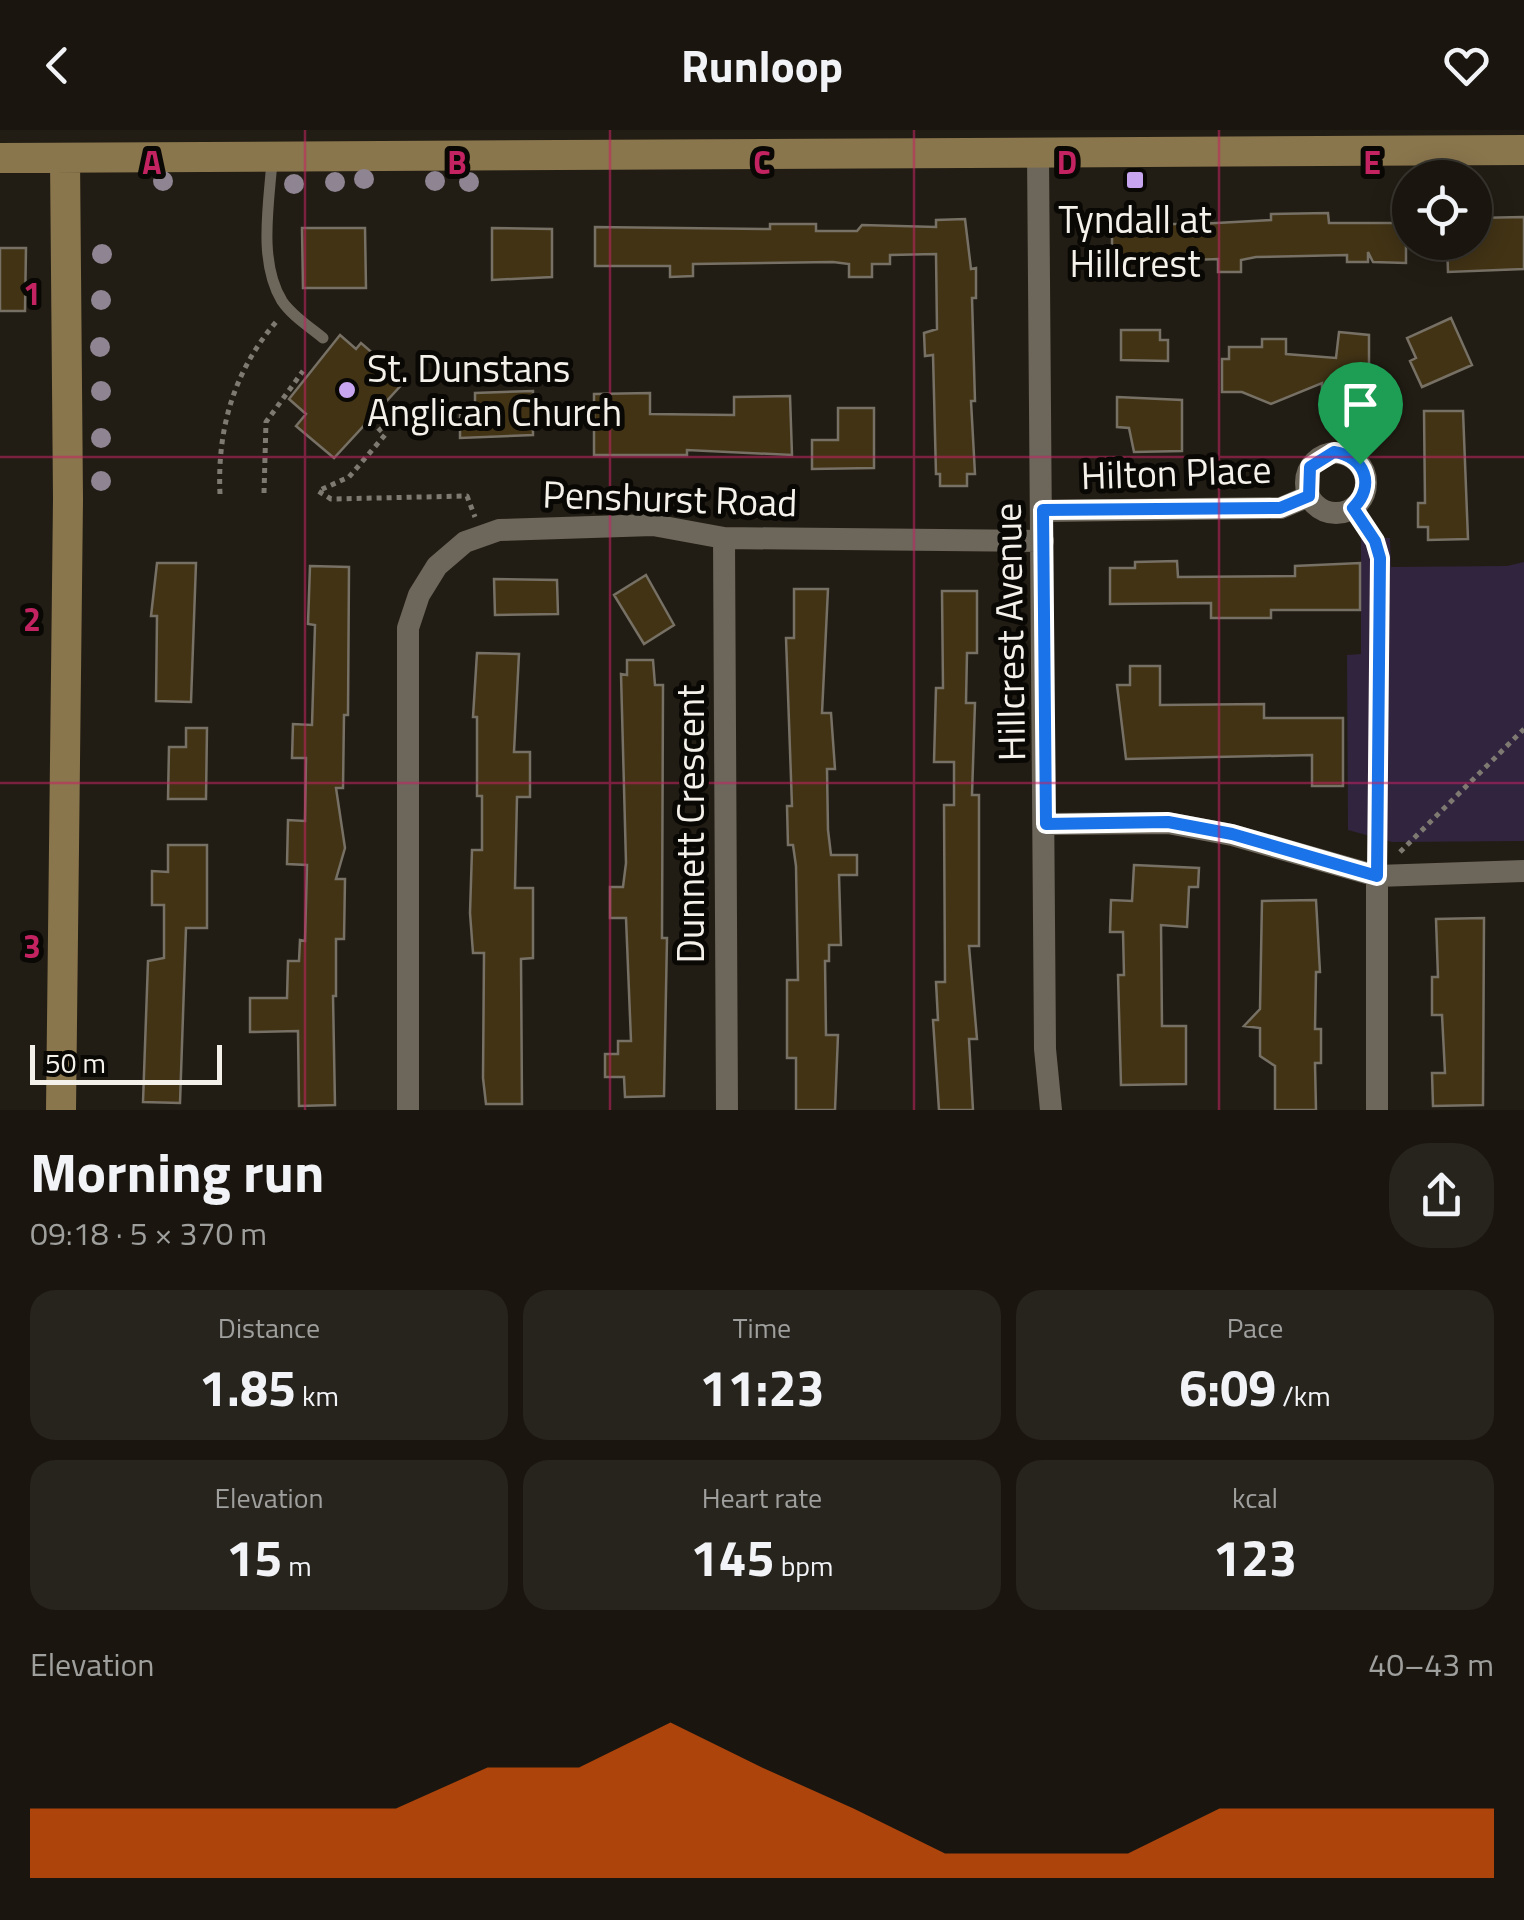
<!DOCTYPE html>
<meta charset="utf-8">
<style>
:root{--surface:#1a160f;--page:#27231d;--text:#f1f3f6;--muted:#9f9f9e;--line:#38352f;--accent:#ea580c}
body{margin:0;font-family:"Titillium Web",sans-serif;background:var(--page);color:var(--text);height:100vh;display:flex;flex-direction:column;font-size:38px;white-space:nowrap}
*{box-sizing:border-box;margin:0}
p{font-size:32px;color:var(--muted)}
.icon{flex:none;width:55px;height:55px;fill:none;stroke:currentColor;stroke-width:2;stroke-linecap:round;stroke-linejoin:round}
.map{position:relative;height:980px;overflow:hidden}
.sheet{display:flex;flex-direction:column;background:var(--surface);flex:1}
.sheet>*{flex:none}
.controls{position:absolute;left:1392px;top:30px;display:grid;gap:20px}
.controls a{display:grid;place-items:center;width:100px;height:100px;border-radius:50%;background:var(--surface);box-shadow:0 5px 25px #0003,0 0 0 2px var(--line);font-size:50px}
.scale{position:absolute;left:30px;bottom:25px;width:192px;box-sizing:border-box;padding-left:10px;border:5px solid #f4f0ea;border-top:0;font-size:28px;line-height:35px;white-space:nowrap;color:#f4f0ea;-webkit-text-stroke:8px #0a0805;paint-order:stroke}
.pin{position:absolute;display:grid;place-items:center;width:85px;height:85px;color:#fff;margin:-102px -42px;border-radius:50% 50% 50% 0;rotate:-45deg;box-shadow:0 0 10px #0007}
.pin .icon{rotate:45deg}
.round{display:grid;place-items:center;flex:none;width:105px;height:105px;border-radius:40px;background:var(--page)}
.headline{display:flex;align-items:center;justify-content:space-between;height:170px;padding:0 30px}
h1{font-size:55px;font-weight:700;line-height:75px}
.metrics{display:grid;grid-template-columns:repeat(3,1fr);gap:15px;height:170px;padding:10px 30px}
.metrics div{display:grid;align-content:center;border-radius:25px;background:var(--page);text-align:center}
.metrics b{font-size:50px;font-weight:700}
.metrics small{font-size:28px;font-weight:400}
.metrics p{font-size:28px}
.chart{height:280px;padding:20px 30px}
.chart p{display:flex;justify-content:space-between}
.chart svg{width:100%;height:180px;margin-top:10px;fill:var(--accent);opacity:.7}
header{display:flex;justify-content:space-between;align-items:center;height:130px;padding:0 30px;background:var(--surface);font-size:45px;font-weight:700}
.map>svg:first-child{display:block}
.green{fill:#30243e}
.building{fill:#423315;stroke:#767065;stroke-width:2.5}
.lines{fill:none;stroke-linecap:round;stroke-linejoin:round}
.path{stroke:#7e7a72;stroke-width:5;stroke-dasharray:5 5;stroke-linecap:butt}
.lane{stroke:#6c665b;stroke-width:11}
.street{stroke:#6c665b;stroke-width:22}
.secondary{stroke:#8a764d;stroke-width:30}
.tree{fill:#8e8492}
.route-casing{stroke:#fff;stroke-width:20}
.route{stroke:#1a73e8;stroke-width:12}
.grid{fill:none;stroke:#c42362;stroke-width:2.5;stroke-opacity:0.55}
.poi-dot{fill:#c7a6ef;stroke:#0a0805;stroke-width:4}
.labels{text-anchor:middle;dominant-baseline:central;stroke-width:10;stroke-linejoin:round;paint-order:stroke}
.poi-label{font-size:38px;fill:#f4f0ea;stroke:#0a0805}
.street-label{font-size:38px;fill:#f4f0ea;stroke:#0a0805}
.grid-label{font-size:32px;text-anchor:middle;font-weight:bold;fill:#c42362;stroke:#0a0805;stroke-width:10;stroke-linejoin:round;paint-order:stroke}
</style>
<header><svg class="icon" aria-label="back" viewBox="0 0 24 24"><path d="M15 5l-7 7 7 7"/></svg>Runloop<svg class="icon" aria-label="heart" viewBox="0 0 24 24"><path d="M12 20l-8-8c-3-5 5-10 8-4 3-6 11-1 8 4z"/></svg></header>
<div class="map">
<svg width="1524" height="980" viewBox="0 0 1524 980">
<rect width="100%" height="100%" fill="#221d14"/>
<path class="green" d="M 1361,408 L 1390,408 L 1391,437 L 1507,436 L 1524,432 L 1524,711 L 1392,712 L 1348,700 L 1347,525 L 1361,524 Z"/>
<path class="building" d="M 1328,83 L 1329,93 L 1406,93 L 1406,133 L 1373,132 L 1368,122 L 1368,132 L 1347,132 L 1347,125 L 1256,127 L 1241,130 L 1241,142 L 1218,142 L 1218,129 L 1112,133 L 1112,94 L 1198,94 L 1271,90 L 1271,84 Z
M 1524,87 L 1524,139 L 1448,142 L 1447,112 L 1475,112 L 1475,88 Z
M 965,89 L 971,139 L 976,138 L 976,168 L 972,168 L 975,271 L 971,271 L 975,344 L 967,344 L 967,356 L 940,356 L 940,344 L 936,344 L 933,225 L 925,226 L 924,203 L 937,199 L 936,124 L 890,125 L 890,134 L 872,134 L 872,147 L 849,147 L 849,134 L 833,132 L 693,134 L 693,146 L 670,147 L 670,136 L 595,136 L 595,97 L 770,99 L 770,94 L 816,94 L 816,101 L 857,101 L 862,95 L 936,97 L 936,90 Z
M 302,98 L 365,98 L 366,158 L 303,158 Z
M 492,98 L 552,99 L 552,147 L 492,150 Z
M 0,118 L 26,118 L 25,181 L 0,181 Z
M 1451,188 L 1472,235 L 1422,257 L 1410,231 L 1416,228 L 1407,208 Z
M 1121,200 L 1160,200 L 1160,210 L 1168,210 L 1168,231 L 1121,230 Z
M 1339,202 L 1369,205 L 1369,264 L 1322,264 L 1322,253 L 1271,274 L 1242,262 L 1222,262 L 1222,229 L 1229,229 L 1229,217 L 1262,217 L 1262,209 L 1286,209 L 1286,224 L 1336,228 Z
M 340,205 L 356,219 L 361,213 L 405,251 L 334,328 L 296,296 L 306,284 L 289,269 Z
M 533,261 L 533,305 L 460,308 L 460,278 L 475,278 L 475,263 Z
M 650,263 L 650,284 L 734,285 L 734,267 L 790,266 L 792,325 L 687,320 L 687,325 L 594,325 L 594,264 Z
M 1117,267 L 1182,270 L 1182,321 L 1134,322 L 1129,298 L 1117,297 Z
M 838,278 L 874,278 L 874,338 L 812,339 L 812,310 L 838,310 Z
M 1424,281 L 1463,281 L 1468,409 L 1428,410 L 1428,397 L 1418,397 L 1418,373 L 1425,373 Z
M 1177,431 L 1178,447 L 1295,446 L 1295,436 L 1360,433 L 1360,480 L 1271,480 L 1271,488 L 1211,488 L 1211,473 L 1110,474 L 1110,438 L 1135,438 L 1135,432 Z
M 157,433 L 196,433 L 191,572 L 156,571 L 157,486 L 151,486 Z
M 310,436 L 349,437 L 348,585 L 344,585 L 343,658 L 336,658 L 345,718 L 336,749 L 345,749 L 344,809 L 336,809 L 336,866 L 333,866 L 335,975 L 299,976 L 298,901 L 250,902 L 250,868 L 287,868 L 288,831 L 299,831 L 300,810 L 305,811 L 307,735 L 287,734 L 288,690 L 305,691 L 306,628 L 292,628 L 293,594 L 312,595 L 315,495 L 308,494 Z
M 646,445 L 674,495 L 644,514 L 614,465 Z
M 494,449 L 557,450 L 558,484 L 495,485 Z
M 794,459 L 828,459 L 822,583 L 831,583 L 835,639 L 827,639 L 828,700 L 831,725 L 857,725 L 857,745 L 839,745 L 841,815 L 829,815 L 829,831 L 825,831 L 826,905 L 838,905 L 835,980 L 796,980 L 796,928 L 787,928 L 787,850 L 798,850 L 796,736 L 793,715 L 788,715 L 787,676 L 792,676 L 786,508 L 794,508 Z
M 942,461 L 977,461 L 977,523 L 967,523 L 966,573 L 975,573 L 972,665 L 979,665 L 979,816 L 969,816 L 977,909 L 969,909 L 973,980 L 939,980 L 933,890 L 938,890 L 936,852 L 945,852 L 944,675 L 954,675 L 954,632 L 934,632 L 936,558 L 943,558 Z
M 477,523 L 519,524 L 514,622 L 530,622 L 530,667 L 517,667 L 515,758 L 533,758 L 533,828 L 521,829 L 522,974 L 486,974 L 483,948 L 484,823 L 473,823 L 470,783 L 472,720 L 482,720 L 482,666 L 477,666 L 477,587 L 473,587 Z
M 627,530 L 653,530 L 655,555 L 663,555 L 662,808 L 667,808 L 664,966 L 625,967 L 624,947 L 605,947 L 605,924 L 618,924 L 618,911 L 631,911 L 626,788 L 610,788 L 610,757 L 623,757 L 626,733 L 621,544 L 627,545 Z
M 1130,536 L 1160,536 L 1160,575 L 1264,574 L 1264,588 L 1343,588 L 1343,656 L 1312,656 L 1312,625 L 1126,629 L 1117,555 L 1130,555 Z
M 186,598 L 207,598 L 206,669 L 168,669 L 169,617 L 186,617 Z
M 168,715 L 207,715 L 207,798 L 186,798 L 180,973 L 143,972 L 148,831 L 164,828 L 164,775 L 152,775 L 152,741 L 168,742 Z
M 1134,735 L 1199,738 L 1198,757 L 1189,757 L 1187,797 L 1161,795 L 1162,896 L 1186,896 L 1186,954 L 1121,955 L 1118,845 L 1124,845 L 1123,802 L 1110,802 L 1111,770 L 1132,771 Z
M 1316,770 L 1320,842 L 1316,842 L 1315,899 L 1321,899 L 1321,933 L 1315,933 L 1316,980 L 1275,980 L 1275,936 L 1260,926 L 1260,898 L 1244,896 L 1260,879 L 1262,771 Z
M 1484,788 L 1483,975 L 1433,976 L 1432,943 L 1445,943 L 1442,885 L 1432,885 L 1432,847 L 1438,847 L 1436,789 Z"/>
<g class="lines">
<path class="path" d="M 371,291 L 385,305 L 349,347 L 318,361 L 331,369 L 467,366 L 475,387
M 264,363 L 266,292 L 303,241
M 220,364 C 217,299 234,241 276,192
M 1353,378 L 1375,411 L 1379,428 L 1377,723
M 1400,722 L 1524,599"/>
<path class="lane" d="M 272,31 C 269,74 258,132 282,171 C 292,186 310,197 323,208"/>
<path class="street" d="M 1038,23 L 1045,919 L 1051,980
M1306 353a30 30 0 1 1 60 0a30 30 0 1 1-60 0Z
M 1043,381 L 1281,378 L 1309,366
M 724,408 L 727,980
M 1046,694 L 1168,693 L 1232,705 L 1377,746 L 1524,741
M 1377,746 L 1377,980
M 408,980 L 408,498 L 419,465 L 437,436 L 465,412 L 499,400 L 653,395 L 724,408 L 1043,411"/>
<path class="secondary" d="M 0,28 L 1524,20
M 61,980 L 68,369 L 65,28"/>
</g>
<g class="tree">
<circle cx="364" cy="49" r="10"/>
<circle cx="163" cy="51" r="10"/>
<circle cx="435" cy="51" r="10"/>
<circle cx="335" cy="52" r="10"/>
<circle cx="469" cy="52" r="10"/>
<circle cx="294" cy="54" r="10"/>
<circle cx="102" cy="124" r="10"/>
<circle cx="101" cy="170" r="10"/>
<circle cx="100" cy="217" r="10"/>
<circle cx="101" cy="261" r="10"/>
<circle cx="101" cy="308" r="10"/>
<circle cx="101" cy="351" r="10"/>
</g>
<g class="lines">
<defs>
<path id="route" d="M 1334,322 C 1365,326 1376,356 1353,378 L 1375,411 L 1380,428 L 1377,746 L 1232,704 L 1168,692 L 1046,694 L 1043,380 L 1280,378 L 1309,366 L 1310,337 Z"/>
</defs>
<use href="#route" class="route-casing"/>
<use href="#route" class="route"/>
</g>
<path class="grid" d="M 305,0 L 305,980M 610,0 L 610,980M 914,0 L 914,980M 1219,0 L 1219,980M 0,327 L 1524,327M 0,653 L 1524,653"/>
<g class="poi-dot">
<rect x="1125" y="40" width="20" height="20" rx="5"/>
<circle cx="347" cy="260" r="10"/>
</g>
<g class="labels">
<g class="poi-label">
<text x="1135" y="89">Tyndall at<tspan x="1135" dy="44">Hillcrest</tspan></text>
<text x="367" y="238" text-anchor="start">St. Dunstans<tspan x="367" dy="44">Anglican Church</tspan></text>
</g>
<g class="street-label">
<text transform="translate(1176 342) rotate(-2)">Hilton Place</text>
<text transform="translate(670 368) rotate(2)">Penshurst Road</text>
<text transform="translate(1009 502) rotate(-91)">Hillcrest Avenue</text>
<text transform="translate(690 694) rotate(-90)">Dunnett Crescent</text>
</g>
</g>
<g class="grid-label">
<text x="152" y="44">A</text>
<text x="457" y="44">B</text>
<text x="762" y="44">C</text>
<text x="1067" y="44">D</text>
<text x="1372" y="44">E</text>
<text x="32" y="175">1</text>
<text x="32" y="501">2</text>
<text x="32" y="828">3</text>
</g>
</svg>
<div class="controls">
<a><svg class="icon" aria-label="locate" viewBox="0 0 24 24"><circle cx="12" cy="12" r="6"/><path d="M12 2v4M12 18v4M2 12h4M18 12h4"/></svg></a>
</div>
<div class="scale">50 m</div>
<div class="pin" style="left:1360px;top:334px;background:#1e9e55"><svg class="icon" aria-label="arrive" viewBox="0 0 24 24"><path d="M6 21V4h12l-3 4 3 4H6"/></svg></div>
</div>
<section class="sheet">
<div class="headline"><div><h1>Morning run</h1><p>09:18 · 5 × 370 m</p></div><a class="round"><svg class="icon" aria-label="share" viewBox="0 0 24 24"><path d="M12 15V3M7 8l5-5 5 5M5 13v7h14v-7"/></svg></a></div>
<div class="metrics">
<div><p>Distance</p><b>1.85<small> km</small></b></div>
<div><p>Time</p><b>11:23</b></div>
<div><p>Pace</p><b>6:09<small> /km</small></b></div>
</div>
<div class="metrics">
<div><p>Elevation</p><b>15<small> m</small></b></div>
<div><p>Heart rate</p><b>145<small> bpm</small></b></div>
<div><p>kcal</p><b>123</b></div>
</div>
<div class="chart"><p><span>Elevation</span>40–43 m</p>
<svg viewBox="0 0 160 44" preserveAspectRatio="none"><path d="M0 44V27L10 27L20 27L30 27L40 27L50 17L60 17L70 6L80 17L90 27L100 38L110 38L120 38L130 27L140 27L150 27L160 27V44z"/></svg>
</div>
</section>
